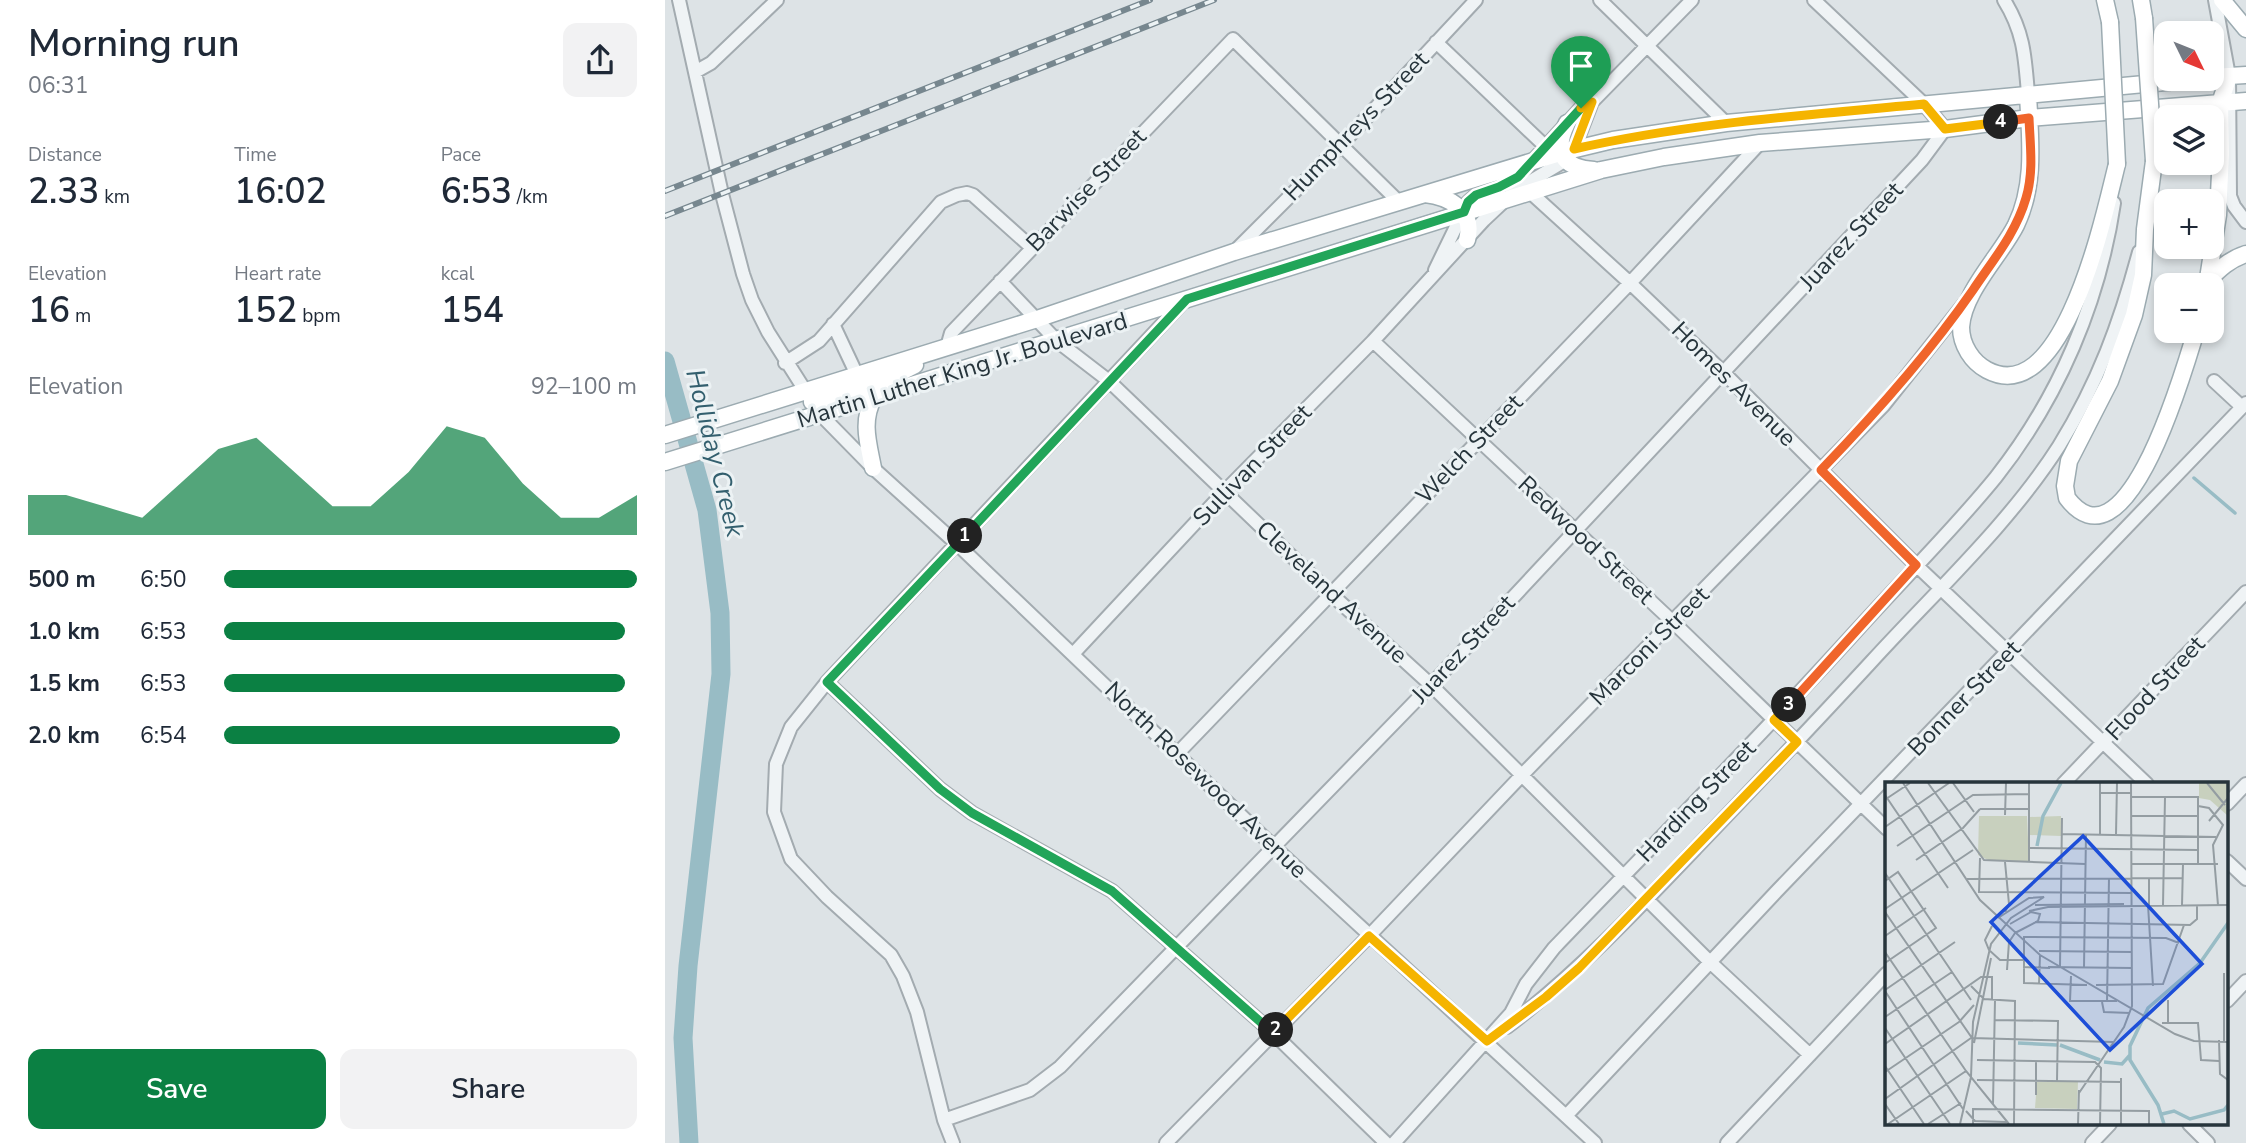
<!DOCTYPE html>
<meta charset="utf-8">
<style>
:root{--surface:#fff;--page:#f2f2f3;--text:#1f2937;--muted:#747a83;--accent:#0b8043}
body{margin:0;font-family:"Nunito Sans",sans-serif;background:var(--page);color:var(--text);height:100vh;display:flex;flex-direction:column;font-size:26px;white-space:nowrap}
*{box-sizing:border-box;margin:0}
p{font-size:23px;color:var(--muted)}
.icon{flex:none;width:38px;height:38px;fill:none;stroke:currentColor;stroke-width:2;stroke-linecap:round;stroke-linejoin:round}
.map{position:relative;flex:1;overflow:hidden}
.details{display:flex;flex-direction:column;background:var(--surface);width:665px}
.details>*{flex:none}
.needle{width:46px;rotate:133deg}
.tools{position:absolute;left:1489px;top:21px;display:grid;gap:14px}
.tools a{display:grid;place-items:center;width:70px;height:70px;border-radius:14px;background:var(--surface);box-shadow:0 4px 10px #0003;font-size:35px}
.pin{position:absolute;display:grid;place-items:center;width:60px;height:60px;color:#fff;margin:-72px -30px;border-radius:50% 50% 50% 0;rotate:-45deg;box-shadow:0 0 7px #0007}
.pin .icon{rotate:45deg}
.km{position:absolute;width:35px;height:35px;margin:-18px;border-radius:50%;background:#222;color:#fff;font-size:19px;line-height:35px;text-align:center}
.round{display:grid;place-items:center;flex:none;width:74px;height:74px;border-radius:14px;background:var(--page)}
.headline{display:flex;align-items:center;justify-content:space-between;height:119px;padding:0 28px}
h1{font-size:38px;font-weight:600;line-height:52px}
.stats{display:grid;grid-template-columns:repeat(3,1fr);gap:10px;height:119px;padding:7px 28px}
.stats div{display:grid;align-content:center}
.stats b{font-size:35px;font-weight:600}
.stats small{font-size:19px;font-weight:400}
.stats p{font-size:19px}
.chart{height:196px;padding:14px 28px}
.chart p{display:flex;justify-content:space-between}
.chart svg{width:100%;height:126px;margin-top:7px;fill:var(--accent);opacity:.7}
.action{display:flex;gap:14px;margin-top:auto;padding:14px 28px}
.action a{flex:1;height:80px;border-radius:14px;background:var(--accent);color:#fff;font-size:28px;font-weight:600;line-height:80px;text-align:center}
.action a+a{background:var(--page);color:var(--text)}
ul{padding:0 28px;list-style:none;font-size:23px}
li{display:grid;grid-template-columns:112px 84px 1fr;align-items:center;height:52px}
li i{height:18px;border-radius:9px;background:var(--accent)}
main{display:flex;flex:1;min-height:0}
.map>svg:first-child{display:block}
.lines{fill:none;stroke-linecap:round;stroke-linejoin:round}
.stream{stroke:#98bcc5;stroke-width:3.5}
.river{stroke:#98bcc5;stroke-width:19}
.minor-casing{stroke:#a3abb0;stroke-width:16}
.major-casing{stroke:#9cabb1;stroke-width:19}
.minor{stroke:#eff3f5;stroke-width:12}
.major{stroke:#fff;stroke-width:16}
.rail-casing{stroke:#77878f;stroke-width:6}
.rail{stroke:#ecf2f4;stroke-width:3.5;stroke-dasharray:10;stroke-linecap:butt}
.major-bridge-casing{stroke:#9cabb1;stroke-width:19;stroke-linecap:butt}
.major-bridge{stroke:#fff;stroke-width:16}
.split-1-casing{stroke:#fff;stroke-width:14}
.split-2-casing{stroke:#fff;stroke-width:14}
.split-3-casing{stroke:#fff;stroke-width:14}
.split-4-casing{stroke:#fff;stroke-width:14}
.split-5-casing{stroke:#fff;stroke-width:14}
.split-1{stroke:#22a559;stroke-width:9}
.split-2{stroke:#22a559;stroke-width:9}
.split-3{stroke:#f5b400;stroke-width:9}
.split-4{stroke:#f0652b;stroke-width:9}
.split-5{stroke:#f5b400;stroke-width:9}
.labels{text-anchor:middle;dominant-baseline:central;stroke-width:6;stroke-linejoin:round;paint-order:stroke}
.street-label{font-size:24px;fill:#27353c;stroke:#ecf2f4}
.water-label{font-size:26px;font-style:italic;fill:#335f6e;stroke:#ecf2f4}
.inset-river{fill:none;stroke:#98bcc5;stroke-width:3.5}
.inset-road{fill:none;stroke:#949da2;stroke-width:2}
.view{fill:#1d4ed8;fill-opacity:0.15;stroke:#1d4ed8;stroke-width:3.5}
.inset-edge{fill:none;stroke:#27353c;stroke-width:3.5}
</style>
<main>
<section class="details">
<div class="headline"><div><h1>Morning run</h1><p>06:31</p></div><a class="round"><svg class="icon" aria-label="share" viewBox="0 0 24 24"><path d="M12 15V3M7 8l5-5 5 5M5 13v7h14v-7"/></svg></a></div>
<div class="stats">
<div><p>Distance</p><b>2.33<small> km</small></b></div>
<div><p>Time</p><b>16:02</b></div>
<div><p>Pace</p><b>6:53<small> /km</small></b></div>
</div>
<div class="stats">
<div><p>Elevation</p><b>16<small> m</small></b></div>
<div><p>Heart rate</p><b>152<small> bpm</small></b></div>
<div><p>kcal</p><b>154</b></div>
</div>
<div class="chart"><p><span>Elevation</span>92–100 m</p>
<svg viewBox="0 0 160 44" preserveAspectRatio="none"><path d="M0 44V30L10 30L20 34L30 38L40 26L50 14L60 10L70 22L80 34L90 34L100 22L110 6L120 10L130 26L140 38L150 38L160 30V44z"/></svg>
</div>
<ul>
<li><b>500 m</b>6:50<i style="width:100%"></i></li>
<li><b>1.0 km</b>6:53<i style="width:97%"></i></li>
<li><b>1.5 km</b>6:53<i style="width:97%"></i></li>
<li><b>2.0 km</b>6:54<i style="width:96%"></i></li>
</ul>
<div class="action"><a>Save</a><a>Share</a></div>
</section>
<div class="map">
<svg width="1581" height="1143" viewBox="0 0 1581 1143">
<rect width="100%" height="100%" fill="#dde3e6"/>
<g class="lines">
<path class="stream" d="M 1529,478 L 1570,513"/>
<path class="river" d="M 0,361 L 42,510 L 55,613 L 56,674 L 23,966 L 18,1038 L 24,1143"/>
<defs>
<path id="minor" d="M 14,0 L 57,194 L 78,274 L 87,300 L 103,332 L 155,414 L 208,468 L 292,544 L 608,846 L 930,1143
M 935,0 L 1061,123
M 1339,0 C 1359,32 1360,57 1363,94
M 1550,0 L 1564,76 L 1565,196 L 1569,206 L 1581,222
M 771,42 L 880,146
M 30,72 L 46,63 L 112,0
M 865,192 L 965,283 L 1058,372 L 1251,565 L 1482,784
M 569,252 L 675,146 L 811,0
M 770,270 L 803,202 L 811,195 L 834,187 L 853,177 L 916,108 L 927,102 L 1027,0
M 335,281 L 392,341 L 444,381 L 666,594 L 766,685 L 1045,962 L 1145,1055
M 168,324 L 192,375
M 708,341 L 1008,622 L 1222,829
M 282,347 L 286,333 L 568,39 L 733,201
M 120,363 L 154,341 L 276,202 L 292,195 L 302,193 L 308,195 L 366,247
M 1549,381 L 1577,407
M 408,654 L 560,491 L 708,341 L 819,220 L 851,190 L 901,160 L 909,149 L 927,102
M 162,682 L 275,789 L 307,813 L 447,891 L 608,1033 L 721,1143
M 512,754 L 965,283 L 1095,143
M 1398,784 L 1581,592
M 1562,804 L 1581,784
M 1562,861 L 1581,879
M 1562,1001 L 1581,981
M 842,1027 C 911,974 970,912 1030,849 C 1089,787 1149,724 1207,661 C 1269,593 1345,523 1394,446 C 1433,383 1455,323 1474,252
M 901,1116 L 1111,892 L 1581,403
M 279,1120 L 365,1090 L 395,1067 L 766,685 L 1257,160 L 1280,129 L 1259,104 L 1149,0
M 1524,1124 L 1543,1143
M 288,1143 L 279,1120 L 252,1012 L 238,976 L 226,955 L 162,897 L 126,859 L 109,812 L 111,764 L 126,727 L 162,682 L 519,301
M 501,1143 L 704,936 L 858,774 L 1218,406 L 1299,304
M 729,1143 L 846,1013 L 861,984 L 889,948 C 991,842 1094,738 1192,630 C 1238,579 1288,530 1331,477 C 1394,397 1434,303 1449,203
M 1062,1143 L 1222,973
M 1427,1143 L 1445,1124"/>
<path id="major" d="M 1440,0 L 1445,22
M 1476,0 L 1479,18
M 1557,0 L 1581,29
M 1547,77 L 1581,75
M 1363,94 C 1365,138 1371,184 1351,225 C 1336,255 1298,292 1296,327 C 1296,345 1307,362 1322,370 C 1399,411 1440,211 1452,164
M 902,123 C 888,151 897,168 929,170
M 1489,161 L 1480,229 L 1478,275 L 1469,315 L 1445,381 L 1404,461 L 1400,486 L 1402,498 C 1462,577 1520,366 1531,331
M 760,194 C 785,197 810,210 802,240
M 1543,281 C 1554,269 1565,259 1581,254
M 1542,285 L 1553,215 L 1556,154 L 1555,103 L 1564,76
M 147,402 L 228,376 L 250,365
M 0,435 L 372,319 L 569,252 L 898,152 L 948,140 L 1061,123 L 1533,79
M 0,462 L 936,170 L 999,157 L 1095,143 L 1280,129 L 1364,118 L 1581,101
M 208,468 C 203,442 196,421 209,397"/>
</defs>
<use href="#minor" class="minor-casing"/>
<use href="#major" class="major-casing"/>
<use href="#minor" class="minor"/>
<use href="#major" class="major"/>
<defs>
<path id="rail" d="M 0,191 L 485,0
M 0,216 L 549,0"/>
</defs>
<use href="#rail" class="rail-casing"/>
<use href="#rail" class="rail"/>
<defs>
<path id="major-bridge" d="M 1479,18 L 1489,161
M 1445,22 L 1452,164"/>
</defs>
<use href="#major-bridge" class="major-bridge-casing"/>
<use href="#major-bridge" class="major-bridge"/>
</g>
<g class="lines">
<defs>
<path id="split-1" d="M 300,536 L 522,299 L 799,212 L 803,202 L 811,195 L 834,187 L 853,177 L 916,108"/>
<path id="split-2" d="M 300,536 L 162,682 L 275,789 L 307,813 L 447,891 L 608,1033 L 611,1030"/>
<path id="split-3" d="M 611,1030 L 704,936 L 822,1041 L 881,997 L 914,968 L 1132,742 L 1109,720 L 1124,705"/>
<path id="split-4" d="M 1124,705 L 1251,565 L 1156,470 C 1211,413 1263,355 1308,290 C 1328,260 1351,233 1361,198 C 1369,172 1365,144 1364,118 L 1336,122"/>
<path id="split-5" d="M 916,108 L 927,102 L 909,149 C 1024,123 1142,115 1259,104 L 1280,129 L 1336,122"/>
</defs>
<use href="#split-1" class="split-1-casing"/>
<use href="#split-2" class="split-2-casing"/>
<use href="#split-3" class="split-3-casing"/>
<use href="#split-4" class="split-4-casing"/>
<use href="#split-5" class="split-5-casing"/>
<use href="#split-1" class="split-1"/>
<use href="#split-2" class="split-2"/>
<use href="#split-3" class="split-3"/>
<use href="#split-4" class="split-4"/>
<use href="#split-5" class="split-5"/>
</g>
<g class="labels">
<g class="street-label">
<text transform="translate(691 126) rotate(-46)">Humphreys Street</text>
<text transform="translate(421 190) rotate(-46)">Barwise Street</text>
<text transform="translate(1186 236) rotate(-47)">Juarez Street</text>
<text transform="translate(297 370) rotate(-17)">Martin Luther King Jr. Boulevard</text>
<text transform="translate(1069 384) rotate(45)">Homes Avenue</text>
<text transform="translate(804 449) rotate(-46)">Welch Street</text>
<text transform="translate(587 465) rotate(-46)">Sullivan Street</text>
<text transform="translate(921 540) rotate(43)">Redwood Street</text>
<text transform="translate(667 592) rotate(43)">Cleveland Avenue</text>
<text transform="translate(984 646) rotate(-45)">Marconi Street</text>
<text transform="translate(798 649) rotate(-47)">Juarez Street</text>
<text transform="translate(1490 688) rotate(-47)">Flood Street</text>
<text transform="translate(1299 698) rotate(-46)">Bonner Street</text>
<text transform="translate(541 780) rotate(44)">North Rosewood Avenue</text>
<text transform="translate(1031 801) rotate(-46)">Harding Street</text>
</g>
<g class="water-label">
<text transform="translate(50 453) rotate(76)">Holliday Creek</text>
</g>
</g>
<g transform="translate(1220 782)">
<rect width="343" height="343" fill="#dde3e6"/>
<path d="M 314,1 L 343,1 L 343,34 L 325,18 L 314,16 ZM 94,34 L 142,34 L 144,79 L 105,79 L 93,73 ZM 176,34 L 176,54 L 145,53 L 145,35 ZM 152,300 L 193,300 L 192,327 L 150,326 Z" fill="#c8d0be"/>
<path class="inset-river" d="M 152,64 L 158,34 L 176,1M 133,261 L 172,263M 175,263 L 215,278M 219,280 L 237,282 L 245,273M 277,332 L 289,329 L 305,337 L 339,328 L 343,323M 279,342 L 273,323 L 245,278 L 245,264 L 263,226 L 315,181 L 343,141"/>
<path class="inset-road" d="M 18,1 L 95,118 L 155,173 L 290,252 L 309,259 L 343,260M 43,1 L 99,78 L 200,82M 68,1 L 89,30M 322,1 L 340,23M 216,11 L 246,11M 0,13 L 63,106M 246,15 L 313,15 L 313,82M 1,17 L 25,1M 313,24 L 324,26 L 338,43 L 328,63 L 333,123M 95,27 L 144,27M 120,33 L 121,1M 247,34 L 313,34M 324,39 L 343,16M 0,45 L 64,1M 177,52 L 331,55M 215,52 L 215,1M 231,52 L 232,1M 12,64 L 88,13 L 144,12M 145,66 L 313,68M 95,76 L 94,110 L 247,111M 31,78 L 78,46 L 95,27M 144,80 L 144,1M 247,82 L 333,82M 0,91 L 86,218M 82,97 L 297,96M 0,99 L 13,90 L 51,146 L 0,181M 150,123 L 239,122M 263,123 L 268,204M 264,123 L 264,96M 278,123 L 280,15M 297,123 L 298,82M 0,127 L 88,68M 144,129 L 163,125 L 343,123M 0,130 L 87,256 L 228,260M 120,130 L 124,122 L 120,80M 150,140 L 305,143 L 312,137 L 312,123M 125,142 L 146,130 L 155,132 L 153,139 L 130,151M 107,144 L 100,158 L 104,168 L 115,178 L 138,178M 0,154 L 41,126M 154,169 L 247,170M 0,170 L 81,289 L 124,342M 175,184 L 177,36M 138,185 L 165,186M 163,185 L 247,186M 199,185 L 201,52M 122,188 L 124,160 L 130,151M 339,191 L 339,260M 186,194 L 185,219 L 232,219M 154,202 L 155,173M 202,203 L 139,201 L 139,155 L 281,156 L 294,161M 211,203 L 278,202 L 299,143M 86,204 L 99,217 L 130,219 L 129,342M 0,208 L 70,160M 0,209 L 78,327M 217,220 L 219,230 L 245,231M 222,220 L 224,96M 0,235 L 67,190M 109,238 L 173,239 L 172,299M 74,240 L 89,223M 277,241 L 313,241 L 316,278 L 334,279M 283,242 L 283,218M 0,246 L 65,342M 334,258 L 335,292 L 343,298M 89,261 L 106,176M 0,262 L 96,195 L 107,195 L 107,218M 92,278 L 210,280 L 216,286 L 215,342M 0,284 L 39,342M 0,290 L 74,240M 92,298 L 237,300M 194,311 L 239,245 L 247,224 L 246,1M 151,313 L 151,279M 0,317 L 86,256M 0,322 L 14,342M 108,322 L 110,218M 81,329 L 90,339 L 121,340M 3,342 L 81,289M 43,342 L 76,321M 75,342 L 86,295 L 88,240 L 106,162 L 126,136 L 159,115 L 144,116 L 113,136M 88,342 L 88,327 L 264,329 L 264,342M 193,342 L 194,308M 236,342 L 236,296"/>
<path class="view" d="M 198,54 L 317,182 L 225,268 L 106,140 Z"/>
<rect width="343" height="343" class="inset-edge"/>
</g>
</svg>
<div class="tools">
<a><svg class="needle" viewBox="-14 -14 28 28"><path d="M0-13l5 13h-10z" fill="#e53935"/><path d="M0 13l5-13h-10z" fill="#747a83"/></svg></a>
<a><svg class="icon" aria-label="layers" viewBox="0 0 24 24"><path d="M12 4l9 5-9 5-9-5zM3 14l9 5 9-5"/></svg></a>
<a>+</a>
<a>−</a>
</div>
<div class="pin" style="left:916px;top:108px;background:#1e9e55"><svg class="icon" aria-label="arrive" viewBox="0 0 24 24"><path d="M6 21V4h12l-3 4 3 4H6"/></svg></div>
<b class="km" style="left:300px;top:536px">1</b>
<b class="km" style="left:611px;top:1030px">2</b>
<b class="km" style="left:1124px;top:705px">3</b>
<b class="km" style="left:1336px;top:122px">4</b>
</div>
</main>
